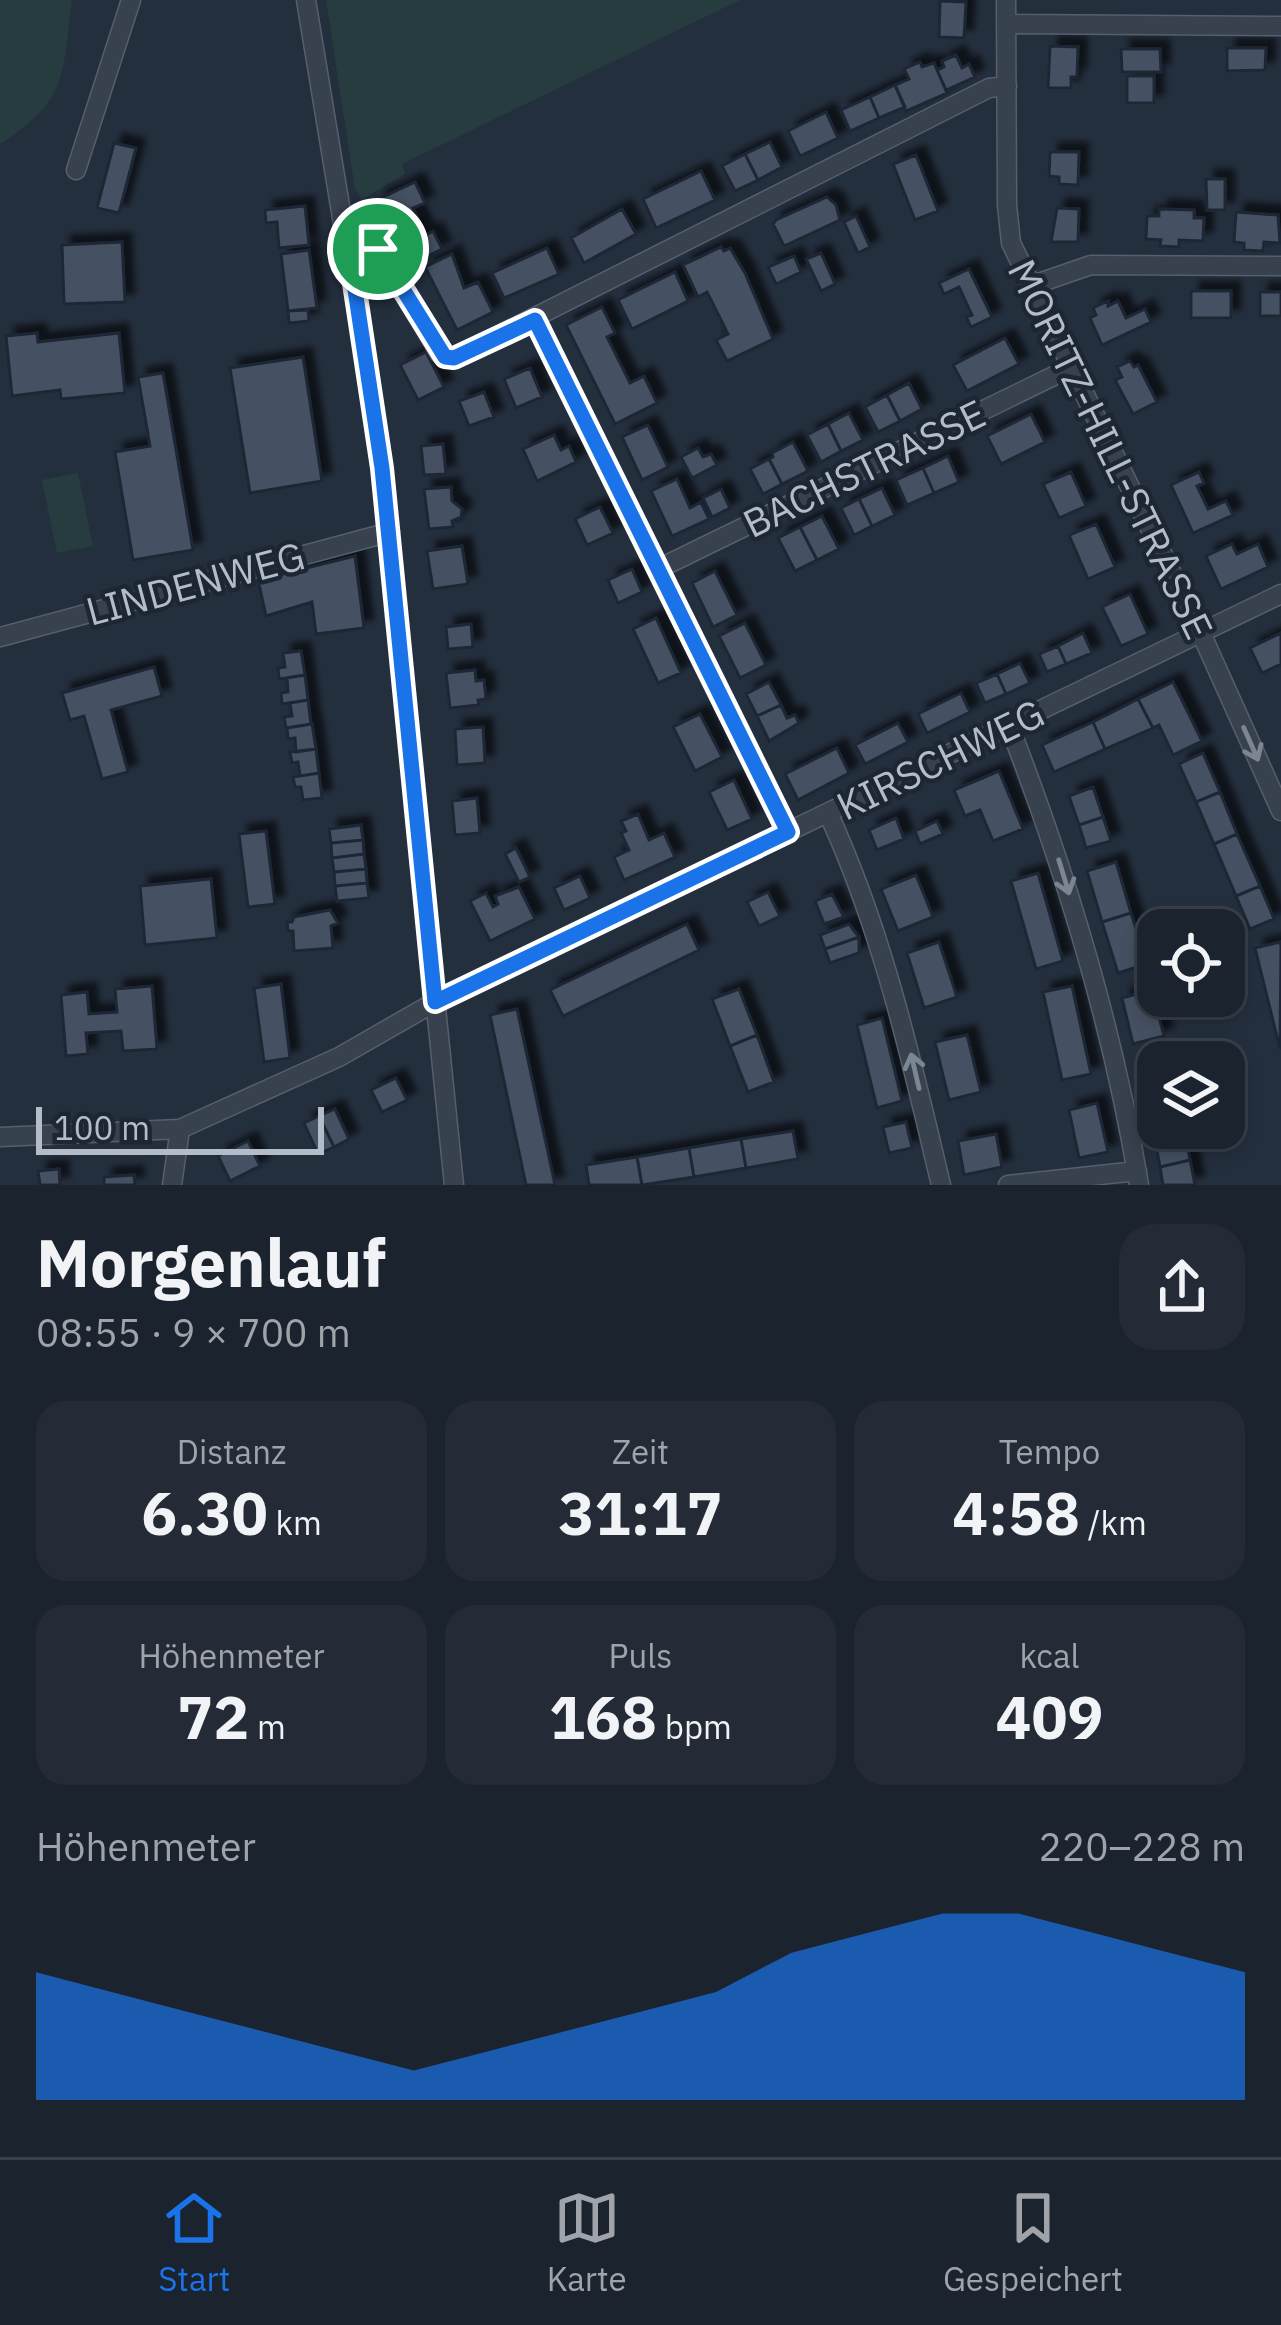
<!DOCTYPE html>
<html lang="de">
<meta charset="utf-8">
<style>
:root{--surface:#1b232e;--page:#242b36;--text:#f1f3f6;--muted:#a0a4aa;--line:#39404a;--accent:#1a73e8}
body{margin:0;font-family:"IBM Plex Sans",sans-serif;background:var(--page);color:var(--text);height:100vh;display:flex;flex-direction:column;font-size:45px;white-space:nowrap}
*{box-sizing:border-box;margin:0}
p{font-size:39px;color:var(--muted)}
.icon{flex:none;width:66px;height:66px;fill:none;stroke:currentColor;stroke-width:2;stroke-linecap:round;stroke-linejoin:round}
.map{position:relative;height:1185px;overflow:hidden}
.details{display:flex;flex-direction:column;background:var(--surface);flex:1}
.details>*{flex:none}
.fabs{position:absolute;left:1137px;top:909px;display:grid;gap:24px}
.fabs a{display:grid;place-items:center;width:108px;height:108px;border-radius:24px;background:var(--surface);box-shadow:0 6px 18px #0003,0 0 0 3px var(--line);font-size:60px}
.scale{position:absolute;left:36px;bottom:30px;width:288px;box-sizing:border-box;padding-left:12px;border:6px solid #b4bcc9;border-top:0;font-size:33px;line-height:42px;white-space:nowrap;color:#b4bcc9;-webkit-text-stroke:9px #1d2633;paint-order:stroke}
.pin{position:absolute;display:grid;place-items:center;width:102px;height:102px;color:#fff;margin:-51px;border:6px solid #fff;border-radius:50%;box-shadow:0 3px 12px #0007}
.round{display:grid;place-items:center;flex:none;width:126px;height:126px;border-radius:36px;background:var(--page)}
.summary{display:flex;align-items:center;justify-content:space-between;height:204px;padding:0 36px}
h1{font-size:66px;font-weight:700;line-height:90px}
.figures{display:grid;grid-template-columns:repeat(3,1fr);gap:18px;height:204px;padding:12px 36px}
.figures div{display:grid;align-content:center;border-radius:30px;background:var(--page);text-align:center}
.figures b{font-size:60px;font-weight:700}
.figures small{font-size:33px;font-weight:400}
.figures p{font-size:33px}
.chart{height:336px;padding:24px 36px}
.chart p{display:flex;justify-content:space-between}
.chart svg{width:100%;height:216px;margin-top:12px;fill:var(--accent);opacity:.7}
.dock{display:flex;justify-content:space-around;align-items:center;height:168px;border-top:3px solid var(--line);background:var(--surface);font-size:33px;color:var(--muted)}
.dock a{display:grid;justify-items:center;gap:6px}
.dock .selected{color:var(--accent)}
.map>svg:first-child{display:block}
.green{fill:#263c3f}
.building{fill:#455162;stroke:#1f2835;stroke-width:3;filter:url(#shadow)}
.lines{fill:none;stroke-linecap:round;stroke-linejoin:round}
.street-casing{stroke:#565f6c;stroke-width:21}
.street{stroke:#38414e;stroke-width:18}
.oneway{stroke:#7c8592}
.route-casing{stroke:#fff;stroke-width:24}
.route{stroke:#1a73e8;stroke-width:15}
.labels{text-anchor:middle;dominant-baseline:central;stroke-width:9;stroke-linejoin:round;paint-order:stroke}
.street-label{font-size:39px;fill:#b4bcc9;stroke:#1d2633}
</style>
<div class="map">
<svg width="1281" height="1185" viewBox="0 0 1281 1185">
<defs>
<filter id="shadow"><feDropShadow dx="9" dy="-9" stdDeviation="3" flood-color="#0009"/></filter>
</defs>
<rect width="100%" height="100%" fill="#242f3e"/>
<path class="green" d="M 0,0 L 72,0 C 62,75 69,100 0,144 Z
M 326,0 L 740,0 L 402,164 L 405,174 L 362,200 L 355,189 Z
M 78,473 L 93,546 L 57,553 L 42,480 Z"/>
<path class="building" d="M 940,1 L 966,2 L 964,38 L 939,37 Z
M 1050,46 L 1078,47 L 1077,77 L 1071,77 L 1071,88 L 1048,88 Z
M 1227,48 L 1266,48 L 1265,70 L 1227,71 Z
M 1121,49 L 1160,49 L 1161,72 L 1122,72 Z
M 956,55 L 962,68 L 969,64 L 975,77 L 946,90 L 937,70 L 944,67 L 942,61 Z
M 920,62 L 922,67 L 934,63 L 947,93 L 906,111 L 895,85 L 909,79 L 904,69 Z
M 1127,76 L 1154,76 L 1154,103 L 1127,103 Z
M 895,85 L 905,107 L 879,118 L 870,97 Z
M 870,97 L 879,118 L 850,131 L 841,110 Z
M 826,112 L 838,138 L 800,156 L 788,131 Z
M 770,142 L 782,167 L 758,180 L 745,154 Z
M 114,143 L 136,148 L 119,213 L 97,208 Z
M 1050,152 L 1079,152 L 1078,185 L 1059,184 L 1059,177 L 1049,176 Z
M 745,154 L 758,180 L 735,191 L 722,166 Z
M 916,155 L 938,211 L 915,220 L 893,164 Z
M 701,171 L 715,200 L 656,228 L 643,199 Z
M 1206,179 L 1225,179 L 1225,210 L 1207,210 Z
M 415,182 L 425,203 L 413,208 L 426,235 L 433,231 L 442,249 L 409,265 L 377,200 Z
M 827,197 L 836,205 L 840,220 L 784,246 L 773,224 L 776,220 Z
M 305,206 L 309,245 L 279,248 L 277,222 L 266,223 L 265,210 Z
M 1057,208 L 1079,209 L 1078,242 L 1051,242 Z
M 622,209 L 636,234 L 584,263 L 571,238 Z
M 1159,209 L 1194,210 L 1194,218 L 1204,218 L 1203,241 L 1179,240 L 1179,247 L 1160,246 L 1161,240 L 1146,239 L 1147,216 L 1159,216 Z
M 1236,212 L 1278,215 L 1280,243 L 1264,242 L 1263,251 L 1244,250 L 1244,243 L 1234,242 Z
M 856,216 L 870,247 L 858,253 L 844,222 Z
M 122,242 L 125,302 L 64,304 L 62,245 Z
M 721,247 L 724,251 L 730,248 L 745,273 L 773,339 L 727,361 L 716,340 L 728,334 L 707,292 L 698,297 L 683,265 Z
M 547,248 L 559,274 L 504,298 L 492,273 Z
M 309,250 L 317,308 L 288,311 L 281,254 Z
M 821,253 L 835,284 L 821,291 L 806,259 Z
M 452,254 L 464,288 L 478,282 L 493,312 L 457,330 L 425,267 Z
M 794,256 L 801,272 L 776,284 L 768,267 Z
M 969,269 L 992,317 L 971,327 L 966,317 L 972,315 L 959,287 L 944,294 L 939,283 Z
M 675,272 L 688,301 L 632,329 L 618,300 Z
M 1191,291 L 1231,291 L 1231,318 L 1191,318 Z
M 1260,292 L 1281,292 L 1281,316 L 1260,316 Z
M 1108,301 L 1108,306 L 1118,301 L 1126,318 L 1145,309 L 1151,322 L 1102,345 L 1090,318 L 1096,315 L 1093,308 Z
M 602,307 L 615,333 L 607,337 L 630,383 L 644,376 L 657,403 L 615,424 L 566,325 Z
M 308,310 L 309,321 L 289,323 L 288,311 Z
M 37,333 L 38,342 L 119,333 L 125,393 L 61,399 L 60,390 L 12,396 L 6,336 Z
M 1005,338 L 1019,364 L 967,391 L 953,365 Z
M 426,352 L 444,387 L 418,400 L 400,365 Z
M 303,357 L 322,481 L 250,493 L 230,368 Z
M 1130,361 L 1134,367 L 1138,365 L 1157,402 L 1133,414 L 1115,380 L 1122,377 L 1117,367 Z
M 530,368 L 542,397 L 516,408 L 504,379 Z
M 163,373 L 193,550 L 133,560 L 115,452 L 150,446 L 138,377 Z
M 909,383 L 922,409 L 900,421 L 887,395 Z
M 484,392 L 494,417 L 469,426 L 459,401 Z
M 887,395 L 900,421 L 878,432 L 865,407 Z
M 849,413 L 863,440 L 841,451 L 828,424 Z
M 1031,414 L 1045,442 L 1001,464 L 987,436 Z
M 828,424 L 841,451 L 821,462 L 807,435 Z
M 648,425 L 668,467 L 642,480 L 622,437 Z
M 554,435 L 561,450 L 569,446 L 576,462 L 537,481 L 523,449 Z
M 793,442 L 808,471 L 782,484 L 769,459 L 773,457 L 772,453 Z
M 443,444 L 446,474 L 424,475 L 421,446 Z
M 698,448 L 703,457 L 711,454 L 717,465 L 692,478 L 681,457 Z
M 948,456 L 959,482 L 934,493 L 923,468 Z
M 769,459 L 782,484 L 763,494 L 750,469 Z
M 923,468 L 934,493 L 907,505 L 896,480 Z
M 1071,472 L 1086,506 L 1059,518 L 1043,484 Z
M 1199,472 L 1204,483 L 1197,486 L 1208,509 L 1226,501 L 1233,515 L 1193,533 L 1171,485 Z
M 677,479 L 690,508 L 701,502 L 709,519 L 672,536 L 651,491 Z
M 451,487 L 452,501 L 462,509 L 461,517 L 452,521 L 453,527 L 429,529 L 424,489 Z
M 882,488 L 895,515 L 872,526 L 859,499 Z
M 721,489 L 730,508 L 712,517 L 703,498 Z
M 859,499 L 872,526 L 854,535 L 841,508 Z
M 600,507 L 613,533 L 587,545 L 575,519 Z
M 822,516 L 839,549 L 817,560 L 800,527 Z
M 1096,524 L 1115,567 L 1088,579 L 1069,535 Z
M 800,527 L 817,560 L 795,571 L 778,538 Z
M 1232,544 L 1237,554 L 1258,544 L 1268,567 L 1221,589 L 1206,556 Z
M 462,546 L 468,584 L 433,589 L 427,551 Z
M 355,556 L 364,628 L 316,634 L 312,602 L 266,616 L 258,580 Z
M 632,569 L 642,592 L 618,603 L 608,580 Z
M 715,571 L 737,615 L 713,627 L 692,583 Z
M 1130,594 L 1148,634 L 1121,646 L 1102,607 Z
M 656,618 L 681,673 L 658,683 L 633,629 Z
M 745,623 L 766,665 L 740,678 L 719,636 Z
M 471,624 L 473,647 L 448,649 L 446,627 Z
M 1083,633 L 1092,653 L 1066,664 L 1058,646 Z
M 1281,633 L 1281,664 L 1262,673 L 1250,648 Z
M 1058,646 L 1066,664 L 1047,672 L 1039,654 Z
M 301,651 L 305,675 L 279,679 L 278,668 L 285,667 L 283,653 Z
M 1020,663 L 1030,683 L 1006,694 L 997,674 Z
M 154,667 L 162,696 L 111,710 L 128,772 L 102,779 L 84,716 L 70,720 L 62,693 Z
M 475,670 L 476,681 L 484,680 L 486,699 L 478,700 L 479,705 L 450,708 L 446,673 Z
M 997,674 L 1006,694 L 985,703 L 976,683 Z
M 305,675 L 308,700 L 282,704 L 281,693 L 288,692 L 287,678 Z
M 769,682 L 781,705 L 757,716 L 746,694 Z
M 1173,682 L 1202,741 L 1173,755 L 1159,725 L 1153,728 L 1138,699 Z
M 961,693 L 970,712 L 927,733 L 918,714 Z
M 1138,699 L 1153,728 L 1105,749 L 1093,722 Z
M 308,700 L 311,724 L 286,728 L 284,717 L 292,716 L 290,703 Z
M 781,705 L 787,718 L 795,715 L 799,723 L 769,741 L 757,716 Z
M 700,714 L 722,757 L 695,771 L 673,727 Z
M 1093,722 L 1105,749 L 1054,772 L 1042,745 Z
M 898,723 L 908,742 L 865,764 L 855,745 Z
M 312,724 L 316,749 L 296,752 L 295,738 L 288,739 L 287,728 Z
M 483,727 L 485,763 L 457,765 L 455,729 Z
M 837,748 L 849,773 L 798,800 L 785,774 Z
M 316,749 L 319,773 L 300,776 L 298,762 L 292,763 L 290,752 Z
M 1203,753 L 1220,792 L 1196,802 L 1179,764 Z
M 999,771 L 1023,829 L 993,841 L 980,810 L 965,816 L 954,790 Z
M 319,773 L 322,798 L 303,800 L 301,787 L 295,787 L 293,777 Z
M 734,780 L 752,819 L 727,830 L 709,792 Z
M 1093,787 L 1103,817 L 1079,825 L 1069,796 Z
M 1220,792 L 1237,834 L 1214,844 L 1196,802 Z
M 477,798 L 480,833 L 455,835 L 452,801 Z
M 638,814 L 649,840 L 664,833 L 675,857 L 624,880 L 614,857 L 629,850 L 621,833 L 626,831 L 621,821 Z
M 1103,817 L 1111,841 L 1086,848 L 1079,825 Z
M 896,818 L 904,839 L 877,850 L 869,830 Z
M 937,821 L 943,834 L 920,844 L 915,831 Z
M 361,825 L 363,840 L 331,843 L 329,829 Z
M 266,831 L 275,904 L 248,907 L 239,834 Z
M 1237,834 L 1260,886 L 1236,896 L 1214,844 Z
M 363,840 L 364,854 L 332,858 L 331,843 Z
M 516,848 L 530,877 L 519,882 L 505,854 Z
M 364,854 L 366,869 L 334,872 L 332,858 Z
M 1116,862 L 1131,913 L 1102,922 L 1087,871 Z
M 366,869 L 367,883 L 335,886 L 334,872 Z
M 1038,873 L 1063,961 L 1036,969 L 1011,881 Z
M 916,875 L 933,917 L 898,931 L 881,889 Z
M 580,876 L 590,898 L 564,910 L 554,888 Z
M 211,879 L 217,938 L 145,945 L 140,886 Z
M 367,883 L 369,898 L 337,901 L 335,886 Z
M 1260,886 L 1274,919 L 1250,929 L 1236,896 Z
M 519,887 L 535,919 L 490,941 L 470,901 L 486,893 L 493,907 L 498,904 L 495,896 Z
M 768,892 L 780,916 L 759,926 L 747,902 Z
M 832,894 L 844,917 L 824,924 L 815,901 Z
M 330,910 L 338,923 L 331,926 L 333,948 L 294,951 L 293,931 L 288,931 L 287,922 L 292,922 L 294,917 Z
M 1131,913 L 1147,964 L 1118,973 L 1102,922 Z
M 687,924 L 699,950 L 563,1016 L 550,990 Z
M 849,924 L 859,937 L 825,949 L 820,935 Z
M 859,937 L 859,953 L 830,963 L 825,949 Z
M 939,942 L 957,997 L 924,1008 L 907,953 Z
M 1280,942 L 1281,946 L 1280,1049 L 1255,948 Z
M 281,984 L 290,1058 L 264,1062 L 254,988 Z
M 152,986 L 157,1049 L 123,1051 L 121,1031 L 86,1033 L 88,1054 L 66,1056 L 61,995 L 87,992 L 89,1014 L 117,1012 L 115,989 Z
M 1072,986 L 1091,1074 L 1062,1080 L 1043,992 Z
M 739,989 L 757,1035 L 730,1046 L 712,999 Z
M 1152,990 L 1164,1036 L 1133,1044 L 1122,998 Z
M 517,1009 L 555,1185 L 526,1185 L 516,1138 L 490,1015 Z
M 882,1018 L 902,1101 L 877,1108 L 857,1025 Z
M 757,1035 L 774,1082 L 748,1092 L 730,1046 Z
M 967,1035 L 981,1092 L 949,1100 L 935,1042 Z
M 1158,1063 L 1158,1116 L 1151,1118 L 1142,1066 Z
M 396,1078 L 407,1100 L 382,1112 L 371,1090 Z
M 1097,1103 L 1108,1152 L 1079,1158 L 1069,1110 Z
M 335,1109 L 349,1139 L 334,1147 L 319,1116 Z
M 319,1116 L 334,1147 L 318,1154 L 304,1123 Z
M 1158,1116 L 1158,1128 L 1184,1128 L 1190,1160 L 1160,1167 L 1151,1118 Z
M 906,1122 L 912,1148 L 889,1153 L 883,1127 Z
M 793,1131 L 798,1159 L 746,1168 L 741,1139 Z
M 996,1134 L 1002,1167 L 964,1175 L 958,1141 Z
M 741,1139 L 746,1168 L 694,1177 L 689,1148 Z
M 248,1141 L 260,1166 L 230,1181 L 218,1156 Z
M 689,1148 L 694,1177 L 642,1185 L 637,1157 Z
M 637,1157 L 642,1185 L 589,1185 L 586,1165 Z
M 1190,1160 L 1195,1185 L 1163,1185 L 1160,1167 Z
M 59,1169 L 60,1185 L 40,1185 L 38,1171 Z
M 134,1175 L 135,1185 L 104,1185 L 104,1177 Z"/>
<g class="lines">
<defs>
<path id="street" d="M 306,0 L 378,436 L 454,1185
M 1006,0 L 1007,205 L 1011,243 L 1201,633 L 1281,811
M 1006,24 L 1281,26
M 76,170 L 131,0
M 348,237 L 365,240 L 378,249 L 440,354 L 454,358 L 989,88 L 1007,86
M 1030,286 L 1091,265 L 1281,266
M 535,320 L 788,832
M 658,569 L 1070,368
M 0,637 L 390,532
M 1009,725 C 1067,875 1113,1026 1139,1185
M 828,813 C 883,932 911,1059 941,1185
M 0,1137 L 180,1129 L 339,1057 L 435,1002 L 1281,594
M 172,1185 L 180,1129
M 1008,1185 L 1137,1171"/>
</defs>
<use href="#street" class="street-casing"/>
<use href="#street" class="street"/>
</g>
<defs><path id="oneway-shaft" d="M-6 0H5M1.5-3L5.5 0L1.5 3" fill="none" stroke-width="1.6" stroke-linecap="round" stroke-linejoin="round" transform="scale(3)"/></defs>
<g class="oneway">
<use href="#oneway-shaft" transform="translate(1251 744) rotate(66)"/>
<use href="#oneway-shaft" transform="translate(1064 877) rotate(73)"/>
<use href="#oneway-shaft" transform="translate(915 1071) rotate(-103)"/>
</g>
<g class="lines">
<defs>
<path id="route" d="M 347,237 L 364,240 L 378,249 L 445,357 L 454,358 L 535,320 L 788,832 L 435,1002 L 382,468 Z"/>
</defs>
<use href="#route" class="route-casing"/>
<use href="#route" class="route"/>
</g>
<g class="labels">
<g class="street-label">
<text transform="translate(1111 449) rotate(64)">MORITZ-HILL-STRASSE</text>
<text transform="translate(864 468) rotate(-26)">BACHSTRASSE</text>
<text transform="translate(195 583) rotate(-15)">LINDENWEG</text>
<text transform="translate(940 759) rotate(-26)">KIRSCHWEG</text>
</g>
</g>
</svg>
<div class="fabs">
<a><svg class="icon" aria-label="locate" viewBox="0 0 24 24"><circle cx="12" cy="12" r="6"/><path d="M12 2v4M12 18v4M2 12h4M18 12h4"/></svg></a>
<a><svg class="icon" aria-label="layers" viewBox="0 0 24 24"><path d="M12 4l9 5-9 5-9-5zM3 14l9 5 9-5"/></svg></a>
</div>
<div class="scale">100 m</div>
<div class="pin" style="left:378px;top:249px;background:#1e9e55"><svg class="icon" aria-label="arrive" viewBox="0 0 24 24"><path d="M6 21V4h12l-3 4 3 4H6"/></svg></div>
</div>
<section class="details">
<div class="summary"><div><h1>Morgenlauf</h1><p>08:55 · 9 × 700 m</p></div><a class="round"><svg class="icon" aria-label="share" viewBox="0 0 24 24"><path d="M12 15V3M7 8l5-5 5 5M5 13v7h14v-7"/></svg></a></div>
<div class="figures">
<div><p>Distanz</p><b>6.30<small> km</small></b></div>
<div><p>Zeit</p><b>31:17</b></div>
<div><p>Tempo</p><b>4:58<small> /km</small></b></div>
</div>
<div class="figures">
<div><p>Höhenmeter</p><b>72<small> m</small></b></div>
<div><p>Puls</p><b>168<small> bpm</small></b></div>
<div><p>kcal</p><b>409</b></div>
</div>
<div class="chart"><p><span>Höhenmeter</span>220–228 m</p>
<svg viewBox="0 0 160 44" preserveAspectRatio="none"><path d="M0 44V18L10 22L20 26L30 30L40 34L50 38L60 34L70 30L80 26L90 22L100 14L110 10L120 6L130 6L140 10L150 14L160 18V44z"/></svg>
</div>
</section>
<nav class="dock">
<a class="selected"><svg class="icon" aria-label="home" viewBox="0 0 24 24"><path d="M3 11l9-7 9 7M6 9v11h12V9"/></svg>Start</a>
<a><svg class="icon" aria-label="map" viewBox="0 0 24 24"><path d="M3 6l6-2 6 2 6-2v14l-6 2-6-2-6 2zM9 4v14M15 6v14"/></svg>Karte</a>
<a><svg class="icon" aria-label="saved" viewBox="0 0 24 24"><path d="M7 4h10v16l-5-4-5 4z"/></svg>Gespeichert</a>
</nav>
